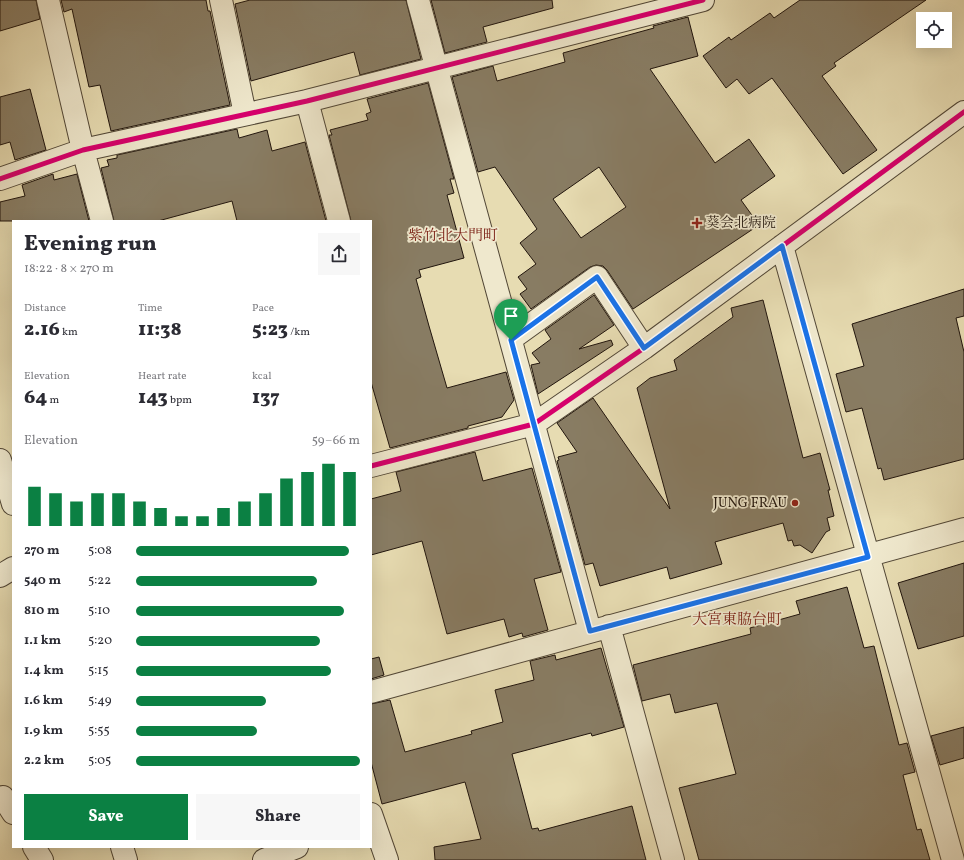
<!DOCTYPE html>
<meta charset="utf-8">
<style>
:root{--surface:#fff;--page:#f7f7f7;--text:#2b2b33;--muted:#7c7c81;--accent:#0b8043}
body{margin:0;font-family:Vollkorn,"Noto Serif JP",serif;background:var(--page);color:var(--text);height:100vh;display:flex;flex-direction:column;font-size:15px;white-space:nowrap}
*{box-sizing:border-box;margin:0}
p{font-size:13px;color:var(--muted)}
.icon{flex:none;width:22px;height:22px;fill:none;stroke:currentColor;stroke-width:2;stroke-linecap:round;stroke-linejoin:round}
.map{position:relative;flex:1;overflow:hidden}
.sheet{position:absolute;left:12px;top:220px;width:360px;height:628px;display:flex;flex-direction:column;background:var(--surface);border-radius:0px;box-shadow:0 4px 16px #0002}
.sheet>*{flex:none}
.fabs{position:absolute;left:916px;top:12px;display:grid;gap:8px}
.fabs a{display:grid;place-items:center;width:36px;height:36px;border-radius:0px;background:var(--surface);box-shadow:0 4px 16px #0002;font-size:20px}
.pin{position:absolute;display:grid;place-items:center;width:34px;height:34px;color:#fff;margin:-41px -17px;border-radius:50% 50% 50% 0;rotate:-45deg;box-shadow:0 0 4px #0007}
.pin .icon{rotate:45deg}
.round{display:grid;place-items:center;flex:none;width:42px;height:42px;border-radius:0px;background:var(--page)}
.head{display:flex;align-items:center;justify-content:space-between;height:68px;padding:0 12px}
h1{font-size:22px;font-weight:800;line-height:30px}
.metrics{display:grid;grid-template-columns:repeat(3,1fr);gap:6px;height:68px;padding:4px 12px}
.metrics div{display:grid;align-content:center}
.metrics b{font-size:20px;font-weight:800}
.metrics small{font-size:11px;font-weight:400}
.metrics p{font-size:11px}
.chart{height:112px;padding:8px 12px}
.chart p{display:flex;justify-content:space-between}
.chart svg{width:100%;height:72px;margin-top:4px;stroke:var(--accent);stroke-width:6}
.cta{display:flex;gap:8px;margin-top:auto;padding:8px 12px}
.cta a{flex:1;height:46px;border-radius:0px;background:var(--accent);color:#fff;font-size:16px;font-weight:800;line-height:46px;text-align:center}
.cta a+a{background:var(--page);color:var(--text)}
ul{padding:0 12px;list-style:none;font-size:13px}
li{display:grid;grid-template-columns:64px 48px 1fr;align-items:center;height:30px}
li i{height:10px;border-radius:5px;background:var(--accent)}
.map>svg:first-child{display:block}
.building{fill:#887c63;stroke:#21150d;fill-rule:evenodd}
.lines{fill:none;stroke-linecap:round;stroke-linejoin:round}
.minor-casing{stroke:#524736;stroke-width:24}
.minor{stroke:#efe8cd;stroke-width:22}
.cycleway-casing{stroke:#efe8cd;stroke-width:8}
.cycleway{stroke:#d6006c;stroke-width:5}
.route-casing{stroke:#fff;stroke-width:8}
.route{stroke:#1a73e8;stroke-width:5}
.poi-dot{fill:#8f2418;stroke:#efe8cd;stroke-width:1.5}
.labels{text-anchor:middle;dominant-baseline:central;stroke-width:3.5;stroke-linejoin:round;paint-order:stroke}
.poi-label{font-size:14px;fill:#21150d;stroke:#efe8cd;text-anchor:start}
.neighbourhood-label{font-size:15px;fill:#7a1f14;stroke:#efe8cd}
</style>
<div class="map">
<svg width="964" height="860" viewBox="0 0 964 860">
<rect width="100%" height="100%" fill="#e7dcb2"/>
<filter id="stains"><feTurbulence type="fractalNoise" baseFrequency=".005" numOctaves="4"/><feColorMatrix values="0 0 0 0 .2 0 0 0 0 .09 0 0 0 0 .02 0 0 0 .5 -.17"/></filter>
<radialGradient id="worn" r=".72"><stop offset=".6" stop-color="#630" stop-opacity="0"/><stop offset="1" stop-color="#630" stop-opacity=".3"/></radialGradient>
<path class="building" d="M 0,0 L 36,0 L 40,19 L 0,31 Z
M 61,0 L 206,0 L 208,11 L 210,11 L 230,105 L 111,131 L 100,85 L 89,87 L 72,9 L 64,12 Z
M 250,0 L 406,0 L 421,59 L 360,75 L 354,52 L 251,81 L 235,4 Z
M 431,0 L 552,0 L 553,8 L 483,27 L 487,42 L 445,53 Z
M 800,0 L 926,0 L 834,63 L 836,66 L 822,76 L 877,150 L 843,174 L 772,78 L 749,94 L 737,79 L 726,88 L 703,56 L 729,37 L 731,40 L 770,13 L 774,18 Z
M 688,17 L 698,56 L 650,69 L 715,163 L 749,139 L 775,176 L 741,200 L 759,225 L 633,309 L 607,270 L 603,266 L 596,265 L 590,267 L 531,309 L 520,294 L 527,289 L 518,277 L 536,264 L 520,243 L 537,229 L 495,167 L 478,172 L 452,77 L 493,66 L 497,81 L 565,62 L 563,53 L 654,28 L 653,26 ZM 599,167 L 626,207 L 581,238 L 553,199 Z
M 428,83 L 454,179 L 450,179 L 454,193 L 447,195 L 464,258 L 419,270 L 421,277 L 416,279 L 429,326 L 447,388 L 506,372 L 514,400 L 502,417 L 468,426 L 468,428 L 390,448 L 371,382 L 371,221 L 351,221 L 329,135 L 332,135 L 330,130 L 368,120 L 366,114 L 371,112 L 367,99 Z
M 30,89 L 46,150 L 15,160 L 10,142 L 0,145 L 0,97 Z
M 237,129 L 239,138 L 267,130 L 272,151 L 305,142 L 326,221 L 237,221 L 232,201 L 158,221 L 114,221 L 101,168 L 109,166 L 107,160 L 117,158 L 117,155 Z
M 53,174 L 54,180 L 77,174 L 89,221 L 0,221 L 0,202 L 25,196 L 22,185 Z
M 964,289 L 964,316 L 956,318 L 964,352 L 964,459 L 884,480 L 881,468 L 878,469 L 862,408 L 846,412 L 836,374 L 864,366 L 852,324 Z
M 594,295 L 614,325 L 579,349 L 611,340 L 613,345 L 538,394 L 531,365 L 540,363 L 532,353 L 551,339 L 545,330 Z
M 763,300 L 803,458 L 820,453 L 830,490 L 828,490 L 834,516 L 827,518 L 830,530 L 826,532 L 812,553 L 800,545 L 794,546 L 792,540 L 788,541 L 783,523 L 715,542 L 722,564 L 670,579 L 667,567 L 600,586 L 593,563 L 585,565 L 557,461 L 559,460 L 558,457 L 577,452 L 557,423 L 593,398 L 670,509 L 637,388 L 650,378 L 677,370 L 674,360 L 733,317 L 731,308 Z
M 475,452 L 483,481 L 532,468 L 561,572 L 534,579 L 548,630 L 523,637 L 522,633 L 509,637 L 504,619 L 447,634 L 422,541 L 371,555 L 371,499 L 401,491 L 396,472 Z
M 964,563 L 964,636 L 918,649 L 898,583 Z
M 847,587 L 864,648 L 874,646 L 899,745 L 907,743 L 915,772 L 903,775 L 917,830 L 921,829 L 930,860 L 699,860 L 679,788 L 736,774 L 717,703 L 675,713 L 670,694 L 642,701 L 633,665 L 751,634 L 750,628 L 800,614 L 796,601 Z
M 601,648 L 624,727 L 592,736 L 591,733 L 512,754 L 532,829 L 538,828 L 539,831 L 632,806 L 646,860 L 435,860 L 434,847 L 481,839 L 465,782 L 382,804 L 371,762 L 371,704 L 390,700 L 405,752 L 472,734 L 471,731 L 503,722 L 495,690 L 534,680 L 530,661 L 555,655 L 556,660 Z
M 379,657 L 384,675 L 371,679 L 371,659 Z
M 964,727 L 964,758 L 940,765 L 931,736 Z"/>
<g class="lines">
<defs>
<path id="minor" d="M 48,0 L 83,150 L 102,221
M 221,0 L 245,114
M 418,0 L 590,631
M 307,101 L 339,221
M 0,179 L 83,150 L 307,101 L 703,0
M 782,246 L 953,860
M 511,339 L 597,277 L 644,348
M 0,460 L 13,504
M 371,466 L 534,424 L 644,348 L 964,112
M 0,576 L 13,568
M 609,626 L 673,860
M 371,692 L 964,529
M 3,797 L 13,813
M 371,814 L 387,860
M 34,847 L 42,860
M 122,847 L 126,860
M 264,860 L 297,847"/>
</defs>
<use href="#minor" class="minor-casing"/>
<use href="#minor" class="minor"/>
<defs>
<path id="cycleway" d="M 0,179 L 83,150 L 307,101 L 703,0
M 371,466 L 534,424 L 644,348 L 964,112"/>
</defs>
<use href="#cycleway" class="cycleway-casing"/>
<use href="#cycleway" class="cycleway"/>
</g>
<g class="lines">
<defs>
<path id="route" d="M 782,246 L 868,557 L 590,631 L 511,340 L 597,277 L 644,348 Z"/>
</defs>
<use href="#route" class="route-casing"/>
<use href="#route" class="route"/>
</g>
<g class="poi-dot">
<path d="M695 217h4v4h4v4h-4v4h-4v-4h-4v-4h4z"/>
<circle cx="795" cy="503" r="4"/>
</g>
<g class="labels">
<g class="poi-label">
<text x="706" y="223">葵会北病院</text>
<text x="787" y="503" text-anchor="end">JUNG FRAU</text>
</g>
<g class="neighbourhood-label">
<text x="453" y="236">紫竹北大門町</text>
<text x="737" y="620">大宮東脇台町</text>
</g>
</g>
<rect width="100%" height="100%" filter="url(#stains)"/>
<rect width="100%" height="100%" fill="url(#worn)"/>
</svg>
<div class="fabs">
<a><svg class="icon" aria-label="locate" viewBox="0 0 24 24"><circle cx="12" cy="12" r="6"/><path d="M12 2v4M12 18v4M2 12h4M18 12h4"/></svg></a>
</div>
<div class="pin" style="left:511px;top:340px;background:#1e9e55"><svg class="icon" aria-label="arrive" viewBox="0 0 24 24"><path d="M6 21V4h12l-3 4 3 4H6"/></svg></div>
<section class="sheet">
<div class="head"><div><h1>Evening run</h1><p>18:22 · 8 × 270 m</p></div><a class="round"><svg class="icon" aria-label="share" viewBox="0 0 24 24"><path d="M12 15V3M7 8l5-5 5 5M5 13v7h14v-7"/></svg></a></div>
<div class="metrics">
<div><p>Distance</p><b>2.16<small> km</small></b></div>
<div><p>Time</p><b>11:38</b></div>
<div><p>Pace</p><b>5:23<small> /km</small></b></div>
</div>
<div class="metrics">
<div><p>Elevation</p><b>64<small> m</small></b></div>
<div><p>Heart rate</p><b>143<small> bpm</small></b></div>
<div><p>kcal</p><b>137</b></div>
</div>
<div class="chart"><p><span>Elevation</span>59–66 m</p>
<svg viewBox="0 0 160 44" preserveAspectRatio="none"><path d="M5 44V20M15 44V24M25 44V29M35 44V24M45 44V24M55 44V29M65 44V33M75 44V38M85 44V38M95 44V33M105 44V29M115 44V24M125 44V15M135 44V11M145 44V6M155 44V11"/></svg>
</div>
<ul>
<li><b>270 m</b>5:08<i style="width:95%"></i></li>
<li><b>540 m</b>5:22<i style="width:81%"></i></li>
<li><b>810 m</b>5:10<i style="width:93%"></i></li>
<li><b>1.1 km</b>5:20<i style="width:82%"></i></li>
<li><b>1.4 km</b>5:15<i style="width:87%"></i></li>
<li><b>1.6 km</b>5:49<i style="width:58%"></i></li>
<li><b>1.9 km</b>5:55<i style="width:54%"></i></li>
<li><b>2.2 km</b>5:05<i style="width:100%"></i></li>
</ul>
<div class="cta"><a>Save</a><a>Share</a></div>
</section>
</div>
